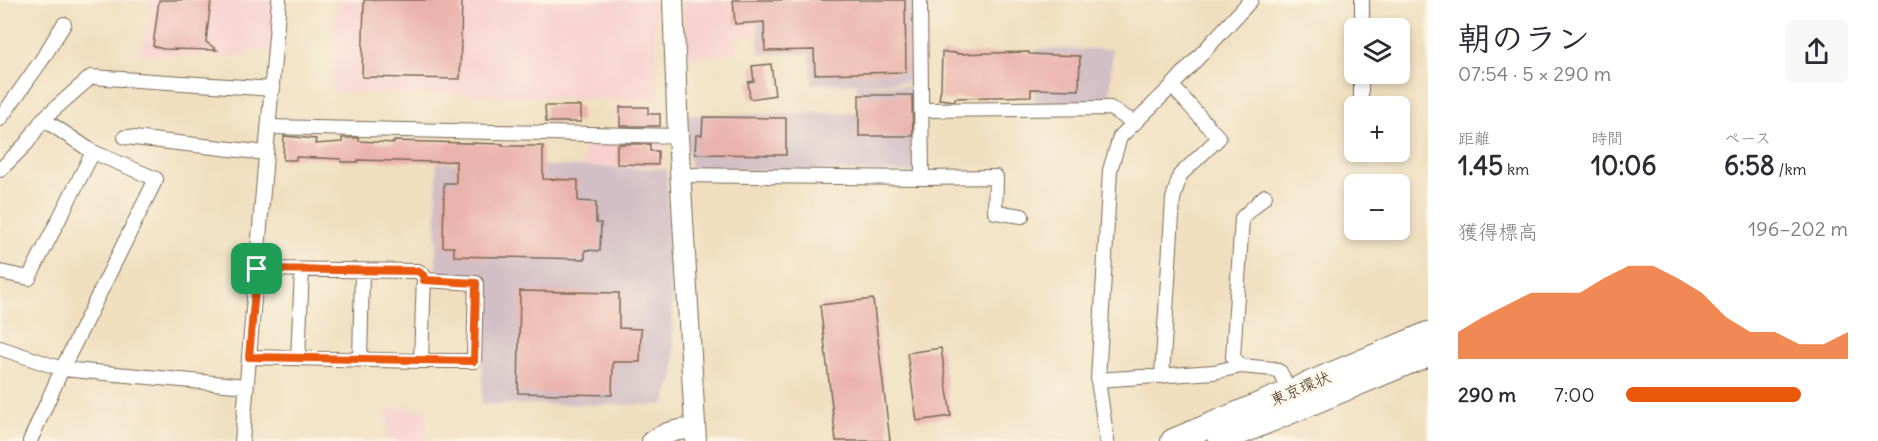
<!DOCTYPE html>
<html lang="ja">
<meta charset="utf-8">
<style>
:root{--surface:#fff;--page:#f7f7f7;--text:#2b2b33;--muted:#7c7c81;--accent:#ea580c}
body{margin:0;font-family:Delius,"Klee One",sans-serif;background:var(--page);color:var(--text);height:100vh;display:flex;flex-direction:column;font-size:22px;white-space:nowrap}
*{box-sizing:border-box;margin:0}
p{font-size:20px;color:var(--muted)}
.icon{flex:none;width:33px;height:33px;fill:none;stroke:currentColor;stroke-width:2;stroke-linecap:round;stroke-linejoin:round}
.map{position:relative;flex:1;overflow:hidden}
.drawer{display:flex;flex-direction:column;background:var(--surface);width:450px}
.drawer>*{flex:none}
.fabs{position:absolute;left:1344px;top:18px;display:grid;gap:12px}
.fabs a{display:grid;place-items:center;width:66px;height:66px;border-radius:9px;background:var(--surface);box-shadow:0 3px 9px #0003;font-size:30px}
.pin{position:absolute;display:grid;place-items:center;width:51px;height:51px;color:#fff;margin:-26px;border-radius:12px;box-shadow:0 3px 9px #0006}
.round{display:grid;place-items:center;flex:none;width:63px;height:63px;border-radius:9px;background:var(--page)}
.head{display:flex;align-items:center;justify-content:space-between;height:102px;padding:0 30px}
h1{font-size:33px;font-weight:700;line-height:45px}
.metrics{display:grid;grid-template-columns:repeat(3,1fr);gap:9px;height:102px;padding:6px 30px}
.metrics div{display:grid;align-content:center}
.metrics b{font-size:26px;font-weight:700}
.metrics small{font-size:16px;font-weight:400}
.metrics p{font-size:16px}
.chart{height:168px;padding:12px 30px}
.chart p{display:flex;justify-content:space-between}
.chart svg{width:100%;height:108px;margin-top:6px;fill:var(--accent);opacity:.7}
ul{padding:0 30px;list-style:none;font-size:20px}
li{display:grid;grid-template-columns:96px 72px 1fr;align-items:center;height:45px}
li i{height:15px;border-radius:8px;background:var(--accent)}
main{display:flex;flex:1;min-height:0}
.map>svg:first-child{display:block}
.built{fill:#f7d0cf}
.industrial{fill:#d2bec5}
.building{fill:#eab2ac}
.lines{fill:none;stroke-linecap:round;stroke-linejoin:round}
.street-casing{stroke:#7a6956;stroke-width:16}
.secondary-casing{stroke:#7a6956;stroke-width:22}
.highway-casing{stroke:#7a6956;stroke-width:26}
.street{stroke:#fff;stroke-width:14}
.secondary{stroke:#fff;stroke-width:20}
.highway{stroke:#fff;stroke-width:24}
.route-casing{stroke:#fff;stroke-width:12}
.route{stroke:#ea580c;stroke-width:8}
.labels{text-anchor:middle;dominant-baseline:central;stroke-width:5;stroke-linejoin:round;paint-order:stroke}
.street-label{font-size:16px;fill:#3b2a1e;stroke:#fcf5e5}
</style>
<main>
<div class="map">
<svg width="1428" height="441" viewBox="0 0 1428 441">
<rect width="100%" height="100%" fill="#fcf5e5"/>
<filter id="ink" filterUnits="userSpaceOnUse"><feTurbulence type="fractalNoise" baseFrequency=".0167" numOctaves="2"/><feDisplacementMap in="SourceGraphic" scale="12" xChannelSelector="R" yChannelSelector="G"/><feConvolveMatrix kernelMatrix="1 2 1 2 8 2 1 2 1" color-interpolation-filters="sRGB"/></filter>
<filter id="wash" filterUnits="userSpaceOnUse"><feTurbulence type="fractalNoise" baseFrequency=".008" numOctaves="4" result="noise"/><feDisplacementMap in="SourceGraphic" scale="24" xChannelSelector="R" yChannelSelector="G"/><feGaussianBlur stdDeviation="1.35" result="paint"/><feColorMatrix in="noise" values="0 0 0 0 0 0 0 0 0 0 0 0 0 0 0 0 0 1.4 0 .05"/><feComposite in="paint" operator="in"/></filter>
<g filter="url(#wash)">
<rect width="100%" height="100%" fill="#efdfbf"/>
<path class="built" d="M 148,0 L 276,0 L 272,51 L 248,51 L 247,57 L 138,54 L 151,20 Z
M 336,0 L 654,0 L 659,100 L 333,92 Z
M 683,0 L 755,0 L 757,35 L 736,37 L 736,53 L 687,57 Z
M 616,104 L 661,105 L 662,130 L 616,130 Z
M 584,141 L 663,142 L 664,167 L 583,166 Z
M 387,408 L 427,409 L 426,441 L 386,441 Z"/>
<path class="industrial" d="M 757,0 L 916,0 L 917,82 L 812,84 L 810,53 L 759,54 Z
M 1035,49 L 1112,49 L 1110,103 L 1034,102 Z
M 857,84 L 918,86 L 919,165 L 915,172 L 690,169 L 687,115 L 857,113 Z
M 437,163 L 666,169 L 675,372 L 664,405 L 482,404 L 483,275 L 436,274 Z"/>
<g id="blocks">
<path class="building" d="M 159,0 L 211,0 L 206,42 L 217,50 L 163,49 L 153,46 Z
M 364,0 L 462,0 L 460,79 L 362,77 Z
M 733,0 L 905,0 L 906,72 L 815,74 L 814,50 L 765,51 L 764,22 L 735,24 Z
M 942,52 L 957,53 L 957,54 L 1029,52 L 1029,54 L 1080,56 L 1079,90 L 1031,89 L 1031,96 L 955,98 L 955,101 L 939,99 L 941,88 Z
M 771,64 L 775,95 L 750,99 L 748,82 L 754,81 L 752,66 Z
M 859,95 L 912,95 L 913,136 L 859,136 Z
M 545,106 L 581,106 L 581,122 L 546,122 Z
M 620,107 L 648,107 L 648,114 L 660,114 L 660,126 L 620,126 Z
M 703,117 L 786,118 L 786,155 L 695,154 L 696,135 L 702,135 Z
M 284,136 L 316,139 L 315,144 L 342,142 L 342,138 L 359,138 L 359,141 L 394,143 L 394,141 L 503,144 L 503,146 L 543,146 L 543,179 L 578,180 L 578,201 L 596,202 L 596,223 L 601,223 L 600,251 L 585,250 L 585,259 L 454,256 L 454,247 L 443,247 L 444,183 L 456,183 L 456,161 L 434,162 L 358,160 L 358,162 L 341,162 L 341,159 L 296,157 L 296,160 L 283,160 Z
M 620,144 L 650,144 L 650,151 L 658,151 L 658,165 L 617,164 L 617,145 Z
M 520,291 L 619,293 L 619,328 L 641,329 L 640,362 L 613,362 L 612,395 L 518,393 Z
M 873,299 L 890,441 L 836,441 L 820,305 Z
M 941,348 L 951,416 L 917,421 L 907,353 Z"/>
</g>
</g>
<g filter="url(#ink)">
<use href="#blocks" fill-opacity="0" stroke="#7a6956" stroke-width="1.5"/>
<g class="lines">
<defs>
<path id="street" d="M 1362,28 L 1362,0
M 1361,106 L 1361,74
M 921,110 L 1110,108 L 1135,123
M 0,119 L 41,61 L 64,24
M 269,127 L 678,136
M 125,137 L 266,153
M 0,170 L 27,143 L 43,119 L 91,77 L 273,89
M 680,175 L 922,178 L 920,0
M 922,178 L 996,177 L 995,212 L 1022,216
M 0,272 L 29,278 L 93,152
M 0,348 L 62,369 L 246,386
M 249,357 L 421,361 L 424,276 L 418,271 L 257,269
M 298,358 L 302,270
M 360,360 L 362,272
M 421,361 L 474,361 L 476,283 L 424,280
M 1241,366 L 1233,357 L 1242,218 L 1265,196
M 1162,376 L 1173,199 L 1180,175 L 1219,138 L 1172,86
M 1098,380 L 1214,372 L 1241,366 L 1274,369 L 1280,372 L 1290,392
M 30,441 L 62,369 L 156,179 L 93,152 L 43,119
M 242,441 L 279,0
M 1107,441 L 1098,380 L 1110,170 L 1120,137 L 1172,86 L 1251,0"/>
<path id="secondary" d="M 673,0 L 678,136 L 696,441
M 652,441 C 667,432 677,429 694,429"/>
<path id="highway" d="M 1173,441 L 1428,334
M 1220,441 L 1428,354"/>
</defs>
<use href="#street" class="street-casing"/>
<use href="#secondary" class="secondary-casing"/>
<use href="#highway" class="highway-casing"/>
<use href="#street" class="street"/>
<use href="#secondary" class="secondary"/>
<use href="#highway" class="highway"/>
</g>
</g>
<g class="lines" filter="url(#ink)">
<defs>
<path id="route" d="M 257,269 L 418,271 L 424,276 L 424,280 L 476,283 L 474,361 L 249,357 Z"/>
</defs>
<use href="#route" class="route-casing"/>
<use href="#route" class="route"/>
</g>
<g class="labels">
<g class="street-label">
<text transform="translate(1300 388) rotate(-23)">東京環状</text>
</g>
</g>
</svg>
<div class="fabs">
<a><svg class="icon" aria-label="layers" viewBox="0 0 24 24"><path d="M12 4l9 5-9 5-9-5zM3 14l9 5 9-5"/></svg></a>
<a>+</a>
<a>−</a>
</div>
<div class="pin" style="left:257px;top:269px;background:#1e9e55"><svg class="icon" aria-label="arrive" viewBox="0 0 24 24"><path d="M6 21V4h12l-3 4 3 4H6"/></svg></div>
</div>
<section class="drawer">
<div class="head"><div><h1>朝のラン</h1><p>07:54 · 5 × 290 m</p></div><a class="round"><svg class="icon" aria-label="share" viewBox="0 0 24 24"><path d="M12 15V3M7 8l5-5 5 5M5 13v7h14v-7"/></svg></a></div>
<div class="metrics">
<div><p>距離</p><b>1.45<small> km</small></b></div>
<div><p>時間</p><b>10:06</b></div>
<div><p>ペース</p><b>6:58<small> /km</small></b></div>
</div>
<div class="chart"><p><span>獲得標高</span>196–202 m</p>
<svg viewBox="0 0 160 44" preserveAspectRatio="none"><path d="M0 44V33L10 27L20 22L30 17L40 17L50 17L60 11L70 6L80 6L90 11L100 17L110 27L120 33L130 33L140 38L150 38L160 33V44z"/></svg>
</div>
<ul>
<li><b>290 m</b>7:00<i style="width:79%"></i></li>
</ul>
</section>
</main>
